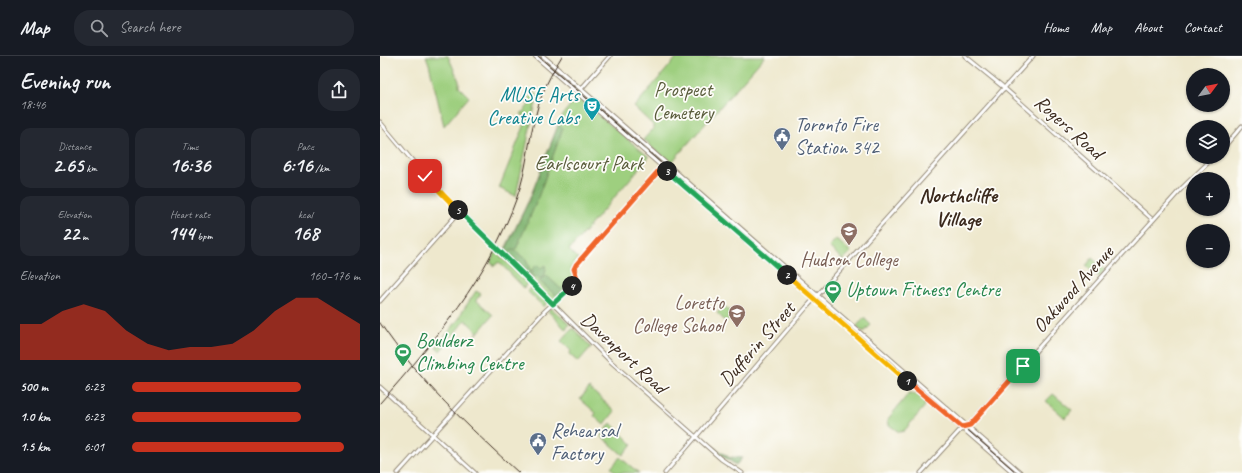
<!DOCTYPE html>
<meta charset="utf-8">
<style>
:root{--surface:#171b24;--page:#242831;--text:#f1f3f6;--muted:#9ea1a6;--line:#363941;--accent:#c8321e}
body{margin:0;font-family:Caveat,sans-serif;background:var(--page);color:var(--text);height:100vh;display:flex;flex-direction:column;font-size:15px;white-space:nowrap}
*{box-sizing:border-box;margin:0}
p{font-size:13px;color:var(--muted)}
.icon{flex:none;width:22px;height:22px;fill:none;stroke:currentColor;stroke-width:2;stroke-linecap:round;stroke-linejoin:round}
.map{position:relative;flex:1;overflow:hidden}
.drawer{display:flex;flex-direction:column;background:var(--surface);width:380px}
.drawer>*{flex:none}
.needle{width:26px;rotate:58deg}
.fabs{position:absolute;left:806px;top:12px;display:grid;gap:8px}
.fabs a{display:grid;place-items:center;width:44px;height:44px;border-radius:50%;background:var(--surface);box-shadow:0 1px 3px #0004;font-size:20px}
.pin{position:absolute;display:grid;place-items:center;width:34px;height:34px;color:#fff;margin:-17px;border-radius:8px;box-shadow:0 2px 6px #0006}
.km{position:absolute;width:20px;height:20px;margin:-10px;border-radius:50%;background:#222;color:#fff;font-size:11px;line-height:20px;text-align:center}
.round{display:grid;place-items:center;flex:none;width:42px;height:42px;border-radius:16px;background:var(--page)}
.head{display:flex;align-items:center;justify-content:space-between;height:68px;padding:0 20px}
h1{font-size:22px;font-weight:600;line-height:30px}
.metrics{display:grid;grid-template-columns:repeat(3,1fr);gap:6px;height:68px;padding:4px 20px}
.metrics div{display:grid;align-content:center;border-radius:10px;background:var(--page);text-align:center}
.metrics b{font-size:20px;font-weight:600}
.metrics small{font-size:11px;font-weight:400}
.metrics p{font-size:11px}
.chart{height:112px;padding:8px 20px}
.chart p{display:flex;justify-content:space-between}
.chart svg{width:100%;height:72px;margin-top:4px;fill:var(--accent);opacity:.7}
ul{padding:0 20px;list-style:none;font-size:13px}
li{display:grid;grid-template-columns:64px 48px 1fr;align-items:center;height:30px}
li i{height:10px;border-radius:5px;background:var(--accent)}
header{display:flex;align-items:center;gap:24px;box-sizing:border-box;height:56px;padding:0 20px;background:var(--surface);border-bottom:1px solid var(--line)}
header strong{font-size:19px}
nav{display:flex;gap:22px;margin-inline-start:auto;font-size:14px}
.search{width:280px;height:36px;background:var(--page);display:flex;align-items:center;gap:10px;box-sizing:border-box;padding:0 14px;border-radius:16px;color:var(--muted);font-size:15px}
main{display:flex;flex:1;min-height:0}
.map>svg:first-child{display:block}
.green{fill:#9ecf7f;stroke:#6c7c4e}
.forest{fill:#7eb26e;stroke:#5c6e46}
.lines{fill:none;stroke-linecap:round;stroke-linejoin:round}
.secondary-casing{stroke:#948976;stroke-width:5}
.secondary{stroke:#fff;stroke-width:3}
.tram{stroke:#3b2a1e;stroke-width:1}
.rail{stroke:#3b2a1e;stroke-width:1}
.split-1-casing{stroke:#fff;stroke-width:8}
.split-2-casing{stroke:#fff;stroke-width:8}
.split-3-casing{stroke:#fff;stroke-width:8}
.split-4-casing{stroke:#fff;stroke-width:8}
.split-5-casing{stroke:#fff;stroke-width:8}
.split-6-casing{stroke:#fff;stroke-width:8}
.split-1{stroke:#f0652b;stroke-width:5}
.split-2{stroke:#f5b400;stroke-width:5}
.split-3{stroke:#22a559;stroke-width:5}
.split-4{stroke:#f0652b;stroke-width:5}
.split-5{stroke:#22a559;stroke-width:5}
.split-6{stroke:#f5b400;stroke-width:5}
.labels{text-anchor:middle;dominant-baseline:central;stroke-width:3.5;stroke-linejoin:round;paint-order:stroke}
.park-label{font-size:20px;fill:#595c3b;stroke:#fdfcf7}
.culture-label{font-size:20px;fill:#0d838f;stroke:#fdfcf7;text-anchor:end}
.service-label{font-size:20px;fill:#4e5e75;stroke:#fdfcf7;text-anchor:start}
.street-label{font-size:20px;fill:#3b2a1e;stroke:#fdfcf7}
.education-label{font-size:20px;fill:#785e54;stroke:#fdfcf7}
.leisure-label{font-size:20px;fill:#27864d;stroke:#fdfcf7;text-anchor:start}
.neighbourhood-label{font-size:21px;font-weight:bold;fill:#3b2a1e;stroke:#fdfcf7}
</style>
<header>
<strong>Map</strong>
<div class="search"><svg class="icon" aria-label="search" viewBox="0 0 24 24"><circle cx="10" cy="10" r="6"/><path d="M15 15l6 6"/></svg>Search here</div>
<nav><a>Home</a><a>Map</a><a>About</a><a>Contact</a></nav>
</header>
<main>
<section class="drawer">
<div class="head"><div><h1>Evening run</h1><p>18:46</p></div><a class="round"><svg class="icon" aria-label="share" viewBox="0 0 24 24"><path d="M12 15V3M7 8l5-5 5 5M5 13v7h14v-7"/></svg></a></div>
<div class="metrics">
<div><p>Distance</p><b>2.65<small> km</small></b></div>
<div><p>Time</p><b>16:36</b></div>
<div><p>Pace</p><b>6:16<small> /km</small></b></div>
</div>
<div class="metrics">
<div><p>Elevation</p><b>22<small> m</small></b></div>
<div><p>Heart rate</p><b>144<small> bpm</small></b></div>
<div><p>kcal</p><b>168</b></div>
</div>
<div class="chart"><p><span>Elevation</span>160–176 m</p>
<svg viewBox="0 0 160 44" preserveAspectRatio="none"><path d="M0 44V22L10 22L20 14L30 10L40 14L50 26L60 34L70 38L80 36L90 36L100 34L110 26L120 14L130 6L140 6L150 14L160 22V44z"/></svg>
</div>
<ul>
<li><b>500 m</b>6:23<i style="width:74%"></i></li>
<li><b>1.0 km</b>6:23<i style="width:74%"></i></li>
<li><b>1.5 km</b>6:01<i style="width:93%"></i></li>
</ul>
</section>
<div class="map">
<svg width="862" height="417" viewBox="0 0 862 417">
<rect width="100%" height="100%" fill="#fdfcf7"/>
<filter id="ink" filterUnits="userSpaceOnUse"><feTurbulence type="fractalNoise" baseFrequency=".025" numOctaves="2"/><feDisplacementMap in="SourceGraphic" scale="8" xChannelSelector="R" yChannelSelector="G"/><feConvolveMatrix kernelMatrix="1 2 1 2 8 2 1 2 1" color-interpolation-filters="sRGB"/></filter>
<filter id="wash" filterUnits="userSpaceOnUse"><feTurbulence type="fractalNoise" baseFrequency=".012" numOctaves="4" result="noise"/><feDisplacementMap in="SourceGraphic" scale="16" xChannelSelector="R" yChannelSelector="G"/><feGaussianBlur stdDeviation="0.9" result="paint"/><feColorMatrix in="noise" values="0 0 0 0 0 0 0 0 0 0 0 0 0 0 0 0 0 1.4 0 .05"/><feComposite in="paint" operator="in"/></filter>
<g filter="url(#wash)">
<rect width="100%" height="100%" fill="#eee8cd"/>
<path class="green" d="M 46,0 L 68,0 L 79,25 L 79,31 L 89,41 L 64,70 L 49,8 Z
M 298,0 L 385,0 L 290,108 L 269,89 L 268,86 L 263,84 L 273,73 L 273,69 L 254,51 Z
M 154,36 L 158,40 L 153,58 L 136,140 L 119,132 L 147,63 L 141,58 L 149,49 L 146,46 Z
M 197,41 L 269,101 L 189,194 L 198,203 L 191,212 L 194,222 L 173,244 L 128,199 L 125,193 L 150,142 L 183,58 Z
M 456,183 L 471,196 L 463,204 L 449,191 Z
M 116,196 L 147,227 L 144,232 L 119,206 L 113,211 L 114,208 L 110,206 Z
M 712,202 L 725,214 L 719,221 L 706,210 Z
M 150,232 L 152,232 L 167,246 L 164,251 L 147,235 Z
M 96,235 L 101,238 L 96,244 L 113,259 L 95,280 L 98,276 L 85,264 L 60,295 L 56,292 L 81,260 L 80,259 Z
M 344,250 L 351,256 L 351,260 L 346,266 L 337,257 Z
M 171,252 L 189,268 L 186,274 L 168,255 Z
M 484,262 L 491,269 L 485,275 L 482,275 L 476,271 Z
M 192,273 L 194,273 L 211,291 L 198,306 L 189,298 L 191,295 L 181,285 Z
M 209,332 L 235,355 L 224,369 L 214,360 L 216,357 L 200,343 Z
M 529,337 C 536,336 544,343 545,350 L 524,375 L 519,376 L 509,369 L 508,363 Z
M 673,338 L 692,354 L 685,362 L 666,345 Z
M 231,367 L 252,388 L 243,399 L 221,380 Z
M 240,401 L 242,403 L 259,417 L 237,417 L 231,412 Z"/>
<path class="forest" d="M 178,69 L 183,72 L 156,147 L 136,193 L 125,195 L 150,142 Z
M 129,194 L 136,194 L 141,200 L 146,203 L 153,223 L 126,196 Z
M 156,209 L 161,212 L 165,209 L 166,215 L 163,222 L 156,222 L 151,215 Z
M 164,220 L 167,220 L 181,233 L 194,220 L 193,223 L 178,241 L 159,225 Z
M 328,387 L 350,402 L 352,401 L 362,402 L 356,409 L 344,401 Z"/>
</g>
<g filter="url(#ink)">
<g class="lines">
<defs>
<path id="secondary" d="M 155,0 L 634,417
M 163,0 L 641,417
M 585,0 L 622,30 L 773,164
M 201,33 L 230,0
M 0,66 L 45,120 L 230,305 L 341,403 L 362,417
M 843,92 L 862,70
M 0,245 L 80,155
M 0,331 L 95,417
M 588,370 L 802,132 L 834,101
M 18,417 L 163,257 C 174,245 190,237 197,222 L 194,213 L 195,210 L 283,110
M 285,417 L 426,252 L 653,0
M 541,417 L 583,371"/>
</defs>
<use href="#secondary" class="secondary-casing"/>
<use href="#secondary" class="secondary"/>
<path class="tram" d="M 158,0 L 637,417"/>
<path class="rail" d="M 0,267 C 38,324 89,371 139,417
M 0,347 C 55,285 109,220 137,141 C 147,114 148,85 156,58 C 161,37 171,18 182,0"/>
</g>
</g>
<g class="lines" filter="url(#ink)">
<defs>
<path id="split-1" d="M 527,325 L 582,371 L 590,369 L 643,310"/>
<path id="split-2" d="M 407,219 L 527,325"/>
<path id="split-3" d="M 287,115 L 407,219"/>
<path id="split-4" d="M 192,230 L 197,222 L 194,213 L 196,209 L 282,111 L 287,115"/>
<path id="split-5" d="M 78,154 L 173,248 L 192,230"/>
<path id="split-6" d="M 45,120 L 78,154"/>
</defs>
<use href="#split-1" class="split-1-casing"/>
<use href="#split-2" class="split-2-casing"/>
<use href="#split-3" class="split-3-casing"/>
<use href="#split-4" class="split-4-casing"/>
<use href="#split-5" class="split-5-casing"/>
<use href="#split-6" class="split-6-casing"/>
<use href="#split-1" class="split-1"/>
<use href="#split-2" class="split-2"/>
<use href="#split-3" class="split-3"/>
<use href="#split-4" class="split-4"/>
<use href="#split-5" class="split-5"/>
<use href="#split-6" class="split-6"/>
</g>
<defs>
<symbol id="theatre-pin" viewBox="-11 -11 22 30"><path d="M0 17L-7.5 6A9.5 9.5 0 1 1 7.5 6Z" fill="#0f9aa8" stroke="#fdfcf7"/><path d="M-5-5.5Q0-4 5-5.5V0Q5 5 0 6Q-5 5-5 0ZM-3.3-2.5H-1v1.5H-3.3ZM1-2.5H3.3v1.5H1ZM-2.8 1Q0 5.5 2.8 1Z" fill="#fff"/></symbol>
<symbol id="civic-pin" viewBox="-11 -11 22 30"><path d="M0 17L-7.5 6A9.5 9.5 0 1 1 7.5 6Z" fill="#5c6f8a" stroke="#fdfcf7"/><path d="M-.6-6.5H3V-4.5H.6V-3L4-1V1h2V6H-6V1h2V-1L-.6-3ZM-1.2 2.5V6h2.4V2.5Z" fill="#fff"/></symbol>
<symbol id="school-pin" viewBox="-11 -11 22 30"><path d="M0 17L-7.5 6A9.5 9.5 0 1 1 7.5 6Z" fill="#8d6e63" stroke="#fdfcf7"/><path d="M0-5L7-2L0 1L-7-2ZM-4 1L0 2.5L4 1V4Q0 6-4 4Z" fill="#fff"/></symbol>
<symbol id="stadium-pin" viewBox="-11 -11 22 30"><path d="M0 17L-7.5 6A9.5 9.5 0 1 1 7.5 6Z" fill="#2e9e5b" stroke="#fdfcf7"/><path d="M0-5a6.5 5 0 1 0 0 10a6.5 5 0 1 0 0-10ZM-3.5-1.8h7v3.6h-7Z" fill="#fff"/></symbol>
</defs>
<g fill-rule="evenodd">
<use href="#theatre-pin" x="202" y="40" width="20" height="27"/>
<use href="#civic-pin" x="392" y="70" width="20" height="27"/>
<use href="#school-pin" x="459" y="165" width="20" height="27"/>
<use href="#stadium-pin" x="443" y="223" width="20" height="27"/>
<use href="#school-pin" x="347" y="247" width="20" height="27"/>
<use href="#stadium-pin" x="13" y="286" width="20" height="27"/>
<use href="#civic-pin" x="148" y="375" width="20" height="27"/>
</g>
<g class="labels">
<g class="park-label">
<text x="303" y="33">Prospect<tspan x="303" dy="23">Cemetery</tspan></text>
<text x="209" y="107">Earlscourt Park</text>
</g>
<g class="culture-label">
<text x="199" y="38">MUSE Arts<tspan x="199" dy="23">Creative Labs</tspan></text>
</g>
<g class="service-label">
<text x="415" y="68">Toronto Fire<tspan x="415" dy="23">Station 342</tspan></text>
<text x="171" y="374">Rehearsal<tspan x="171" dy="23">Factory</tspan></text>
</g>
<g class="street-label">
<text transform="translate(689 71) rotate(42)">Rogers Road</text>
<text transform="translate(693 233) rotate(-48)">Oakwood Avenue</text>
<text transform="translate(377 288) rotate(-49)">Dufferin Street</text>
<text transform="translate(244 297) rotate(43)">Davenport Road</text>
</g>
<g class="education-label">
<text x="469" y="203">Hudson College</text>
<text x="344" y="246" text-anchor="end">Loretto<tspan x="344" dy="23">College School</tspan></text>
</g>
<g class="leisure-label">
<text x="466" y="233">Uptown Fitness Centre</text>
<text x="36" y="284">Boulderz<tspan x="36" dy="23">Climbing Centre</tspan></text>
</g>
<g class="neighbourhood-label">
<text x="578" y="139">Northcliffe<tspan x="578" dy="24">Village</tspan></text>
</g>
</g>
</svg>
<div class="fabs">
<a><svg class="needle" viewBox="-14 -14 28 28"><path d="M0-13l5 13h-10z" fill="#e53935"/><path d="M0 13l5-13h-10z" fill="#9ea1a6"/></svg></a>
<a><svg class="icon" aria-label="layers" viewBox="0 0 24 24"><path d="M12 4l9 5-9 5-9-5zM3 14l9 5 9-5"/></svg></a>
<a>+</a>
<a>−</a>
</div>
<div class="pin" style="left:643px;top:310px;background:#1e9e55"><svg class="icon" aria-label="arrive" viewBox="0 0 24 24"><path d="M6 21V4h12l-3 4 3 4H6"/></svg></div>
<div class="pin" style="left:45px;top:120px;background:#d93025"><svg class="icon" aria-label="check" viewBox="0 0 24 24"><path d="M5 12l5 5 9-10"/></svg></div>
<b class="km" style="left:527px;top:325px">1</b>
<b class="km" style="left:407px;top:219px">2</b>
<b class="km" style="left:287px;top:115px">3</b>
<b class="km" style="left:192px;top:230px">4</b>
<b class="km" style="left:78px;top:154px">5</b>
</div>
</main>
